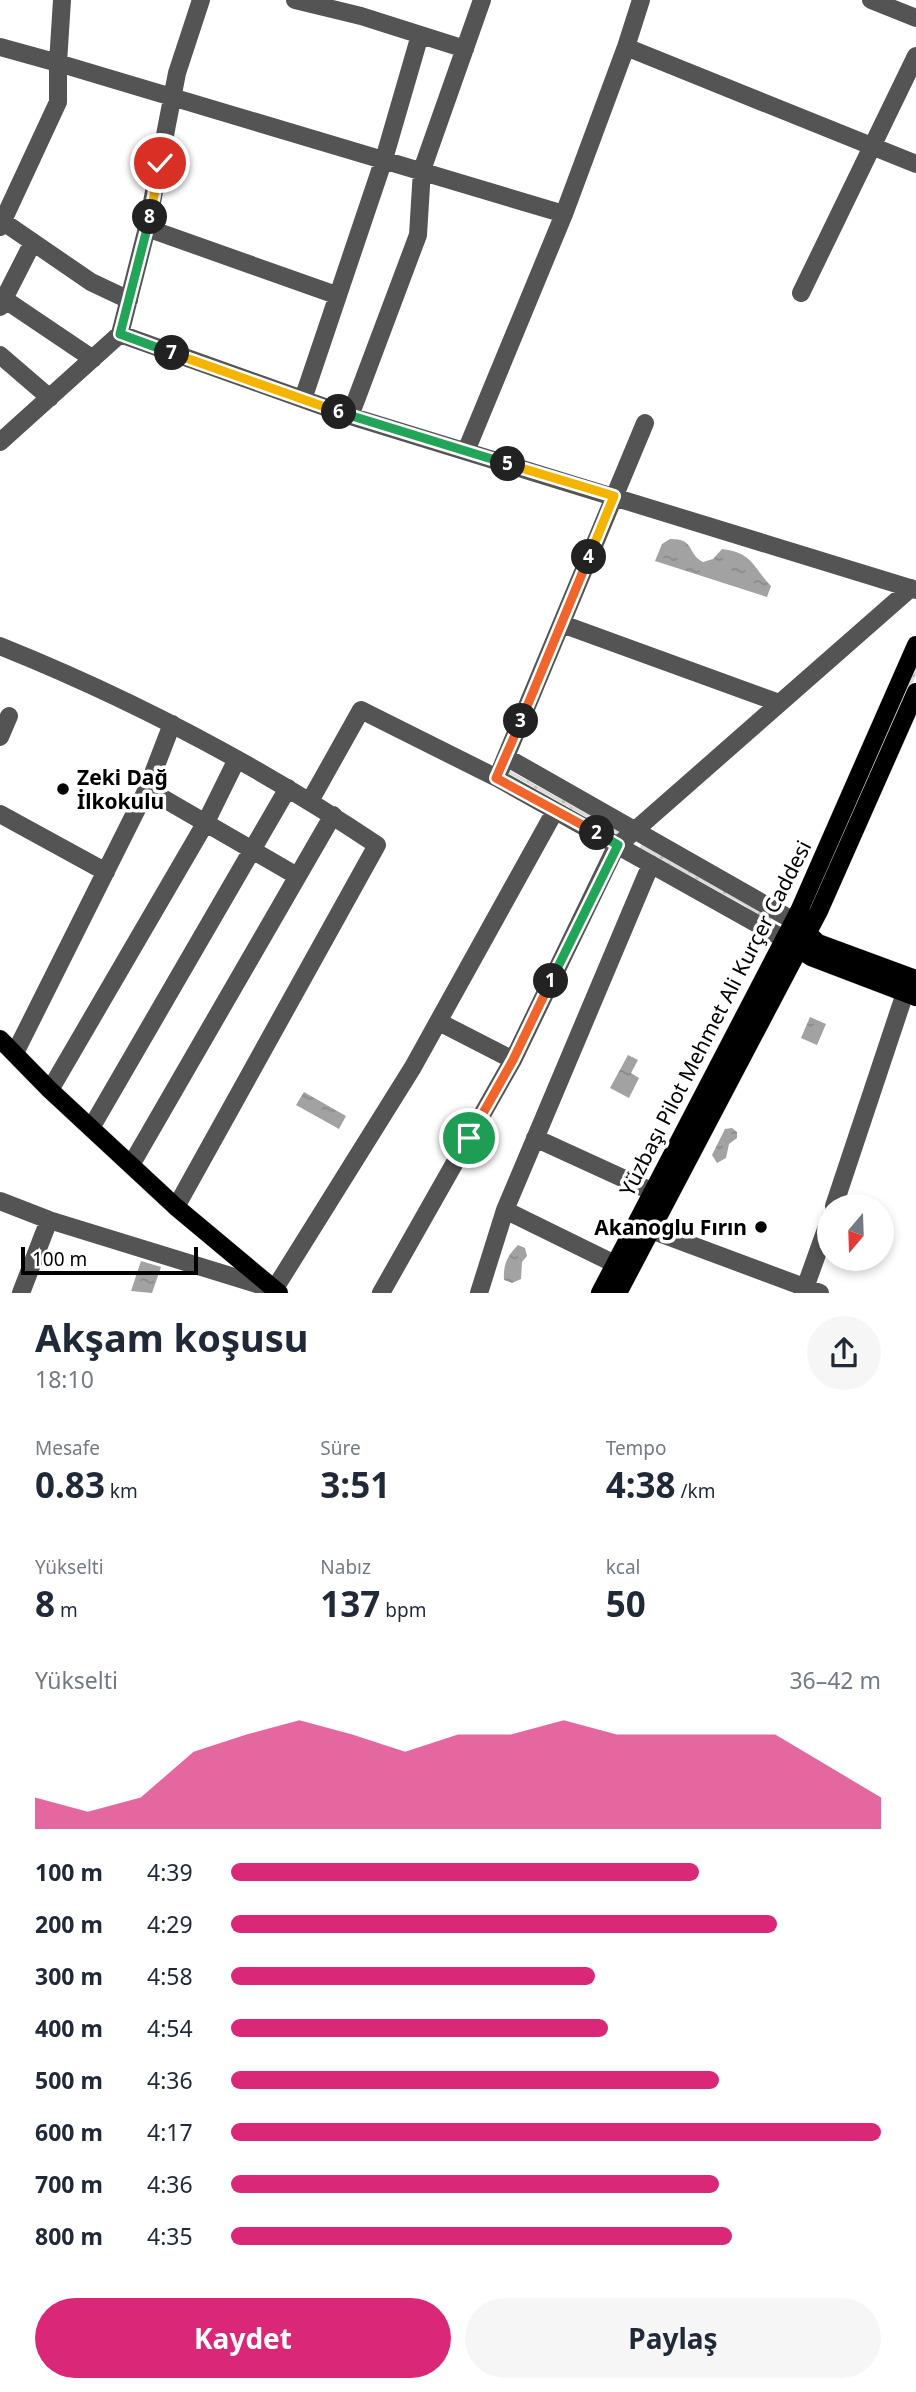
<!DOCTYPE html>
<html lang="tr">
<meta charset="utf-8">
<style>
:root{--surface:#fff;--page:#f6f6f7;--text:#1f2937;--muted:#747a83;--accent:#db2777}
body{margin:0;font-family:"Noto Sans",sans-serif;background:var(--page);color:var(--text);height:100vh;display:flex;flex-direction:column;font-size:26px;white-space:nowrap}
*{box-sizing:border-box;margin:0}
p{font-size:23px;color:var(--muted)}
.icon{flex:none;width:38px;height:38px;fill:none;stroke:currentColor;stroke-width:2;stroke-linecap:round;stroke-linejoin:round}
.map{position:relative;height:1293px;overflow:hidden}
.drawer{display:flex;flex-direction:column;background:var(--surface);flex:1}
.drawer>*{flex:none}
.needle{width:46px;rotate:199deg}
.fabs{position:absolute;left:817px;top:1194px;display:grid;gap:14px}
.fabs a{display:grid;place-items:center;width:77px;height:77px;border-radius:50%;background:var(--surface);box-shadow:0 4px 10px #0003;font-size:35px}
.scale{position:absolute;left:21px;bottom:18px;width:177px;box-sizing:border-box;padding-left:7px;border:4px solid #000;border-top:0;font-size:19px;line-height:24px;white-space:nowrap;color:#000;-webkit-text-stroke:5px #fff;paint-order:stroke}
.pin{position:absolute;display:grid;place-items:center;width:60px;height:60px;color:#fff;margin:-30px;border:4px solid #fff;border-radius:50%;box-shadow:0 2px 7px #0007}
.km{position:absolute;width:35px;height:35px;margin:-18px;border-radius:50%;background:#222;color:#fff;font-size:19px;line-height:35px;text-align:center}
.round{display:grid;place-items:center;flex:none;width:74px;height:74px;border-radius:37px;background:var(--page)}
.summary{display:flex;align-items:center;justify-content:space-between;height:119px;padding:0 35px}
h1{font-size:38px;font-weight:700;line-height:52px}
.metrics{display:grid;grid-template-columns:repeat(3,1fr);gap:10px;height:119px;padding:7px 35px}
.metrics div{display:grid;align-content:center}
.metrics b{font-size:35px;font-weight:700}
.metrics small{font-size:19px;font-weight:400}
.metrics p{font-size:19px}
.chart{height:196px;padding:14px 35px}
.chart p{display:flex;justify-content:space-between}
.chart svg{width:100%;height:126px;margin-top:7px;fill:var(--accent);opacity:.7}
.cta{display:flex;gap:14px;margin-top:auto;padding:14px 35px}
.cta a{flex:1;height:80px;border-radius:42px;background:var(--accent);color:#fff;font-size:28px;font-weight:700;line-height:80px;text-align:center}
.cta a+a{background:var(--page);color:var(--text)}
ul{padding:0 35px;list-style:none;font-size:23px}
li{display:grid;grid-template-columns:112px 84px 1fr;align-items:center;height:52px}
li i{height:18px;border-radius:9px;background:var(--accent)}
.map>svg:first-child{display:block}
.grass{fill:url(#grass-dots)}
.water{fill:url(#water-ripples)}
.lines{fill:none;stroke-linecap:round;stroke-linejoin:round}
.major-casing{stroke:#dbdbdb;stroke-width:19}
.minor{stroke:#545454;stroke-width:18}
.major{stroke:#000;stroke-width:18}
.split-1-casing{stroke:#fff;stroke-width:14}
.split-2-casing{stroke:#fff;stroke-width:14}
.split-3-casing{stroke:#fff;stroke-width:14}
.split-4-casing{stroke:#fff;stroke-width:14}
.split-5-casing{stroke:#fff;stroke-width:14}
.split-6-casing{stroke:#fff;stroke-width:14}
.split-7-casing{stroke:#fff;stroke-width:14}
.split-8-casing{stroke:#fff;stroke-width:14}
.split-9-casing{stroke:#fff;stroke-width:14}
.split-1{stroke:#f0652b;stroke-width:9}
.split-2{stroke:#22a559;stroke-width:9}
.split-3{stroke:#f0652b;stroke-width:9}
.split-4{stroke:#f0652b;stroke-width:9}
.split-5{stroke:#f5b400;stroke-width:9}
.split-6{stroke:#22a559;stroke-width:9}
.split-7{stroke:#f5b400;stroke-width:9}
.split-8{stroke:#22a559;stroke-width:9}
.split-9{stroke:#f5b400;stroke-width:9}
.poi-dot{fill:#000;stroke:#fff;stroke-width:2.5}
.labels{text-anchor:middle;dominant-baseline:central;stroke-width:7;stroke-linejoin:round;paint-order:stroke}
.poi-label{font-size:21px;font-weight:bold;fill:#000;stroke:#fff;text-anchor:start}
.street-label{font-size:21px;fill:#000;stroke:#fff}
</style>
<div class="map">
<svg width="916" height="1293" viewBox="0 0 916 1293">
<defs>
<pattern id="grass-dots" width="8" height="8" patternUnits="userSpaceOnUse" patternTransform="scale(1.75)"><rect width="8" height="8" fill="#dbdbdb"/><path d="M2 2h.1M6 6h.1" fill="none" stroke="#bababa" stroke-width="1.8" stroke-linecap="round"/></pattern>
<pattern id="water-ripples" width="26" height="14" patternUnits="userSpaceOnUse" patternTransform="scale(1.75)"><rect width="26" height="14" fill="#a2a2a2"/><path d="M2 4q2-2 4 0t4 0M15 11q2-2 4 0t4 0" fill="none" stroke="#8a8a8a"/></pattern>
</defs>
<rect width="100%" height="100%" fill="#fff"/>
<path class="grass" d="M 916,664 L 916,675 L 808,919 L 804,917 Z
M 509,770 L 620,832 L 618,835 L 508,773 Z
M 641,844 L 771,914 L 771,920 L 765,922 L 745,906 L 640,848 Z"/>
<path class="water" d="M 670,539 C 696,539 686,553 703,562 L 713,559 L 722,549 C 753,553 752,566 771,586 L 767,597 L 655,561 L 662,544 Z
M 810,1017 L 826,1024 L 817,1045 L 801,1038 Z
M 628,1055 L 638,1060 L 631,1073 L 639,1078 L 629,1098 L 610,1088 Z
M 304,1092 L 346,1116 L 339,1129 L 296,1105 Z
M 732,1128 L 737,1132 L 737,1138 L 729,1144 L 726,1158 L 717,1163 L 712,1155 L 725,1129 Z
M 518,1245 L 525,1248 L 527,1256 L 522,1262 L 521,1279 L 512,1283 L 504,1280 C 503,1265 507,1256 518,1245 Z
M 141,1261 L 161,1267 L 152,1293 L 131,1291 Z"/>
<g class="lines">
<defs>
<path id="major" d="M 799,925 L 818,943 L 916,979
M 791,944 L 811,957 L 916,997
M 0,1039 L 50,1090 L 176,1207 L 279,1293
M 600,1293 L 799,911 L 916,645
M 618,1293 L 819,911 L 916,692"/>
</defs>
<use href="#major" class="major-casing"/>
<path class="minor" d="M 62,0 L 58,63 L 564,214
M 295,0 L 361,16 L 465,49
M 641,0 L 626,47 L 916,164
M 871,0 L 916,18
M 0,47 L 58,63 L 58,102 L 0,227
M 2,221 L 91,282 L 129,300
M 147,228 L 336,295
M 801,293 L 916,56
M 4,299 L 33,242
M 0,307 L 4,299 L 93,359
M 120,334 L 350,416 L 916,590
M 0,355 L 50,398
M 303,399 L 384,159 L 420,35
M 350,416 L 418,235 L 422,170 L 482,0
M 0,442 L 120,334 L 147,228 L 177,73 L 201,0
M 466,451 L 564,214 L 626,47
M 562,624 L 779,703
M 0,646 C 132,699 259,766 377,845 L 176,1207
M 0,737 L 9,716
M 506,757 L 794,921
M 497,778 L 645,423
M 147,789 L 297,876
M 310,801 L 361,710 L 497,778 L 784,939
M 0,814 L 106,872
M 439,1022 L 513,1060
M 15,1053 L 147,789 L 172,724
M 50,1090 L 206,822 L 237,759
M 91,1128 L 288,788
M 535,1138 L 653,1192
M 131,1165 L 333,815
M 0,1201 L 49,1220 L 273,1289
M 834,1206 L 905,993
M 505,1210 L 615,1264
M 651,1230 L 820,1293
M 805,1288 L 830,1218
M 21,1293 L 49,1220
M 272,1293 L 413,1067 L 555,811
M 381,1293 L 513,1060 L 616,847 L 911,588
M 479,1293 L 505,1210 L 651,864"/>
<use href="#major" class="major"/>
</g>
<g class="lines">
<defs>
<path id="split-1" d="M 469,1138 L 513,1060 L 551,981"/>
<path id="split-2" d="M 551,981 L 618,845 L 597,833"/>
<path id="split-3" d="M 521,721 L 496,778 L 597,833"/>
<path id="split-4" d="M 521,721 L 589,557"/>
<path id="split-5" d="M 508,464 L 614,496 L 589,557"/>
<path id="split-6" d="M 339,412 L 508,464"/>
<path id="split-7" d="M 172,353 L 339,412"/>
<path id="split-8" d="M 150,217 L 120,334 L 172,353"/>
<path id="split-9" d="M 150,217 L 160,163"/>
</defs>
<use href="#split-1" class="split-1-casing"/>
<use href="#split-2" class="split-2-casing"/>
<use href="#split-3" class="split-3-casing"/>
<use href="#split-4" class="split-4-casing"/>
<use href="#split-5" class="split-5-casing"/>
<use href="#split-6" class="split-6-casing"/>
<use href="#split-7" class="split-7-casing"/>
<use href="#split-8" class="split-8-casing"/>
<use href="#split-9" class="split-9-casing"/>
<use href="#split-1" class="split-1"/>
<use href="#split-2" class="split-2"/>
<use href="#split-3" class="split-3"/>
<use href="#split-4" class="split-4"/>
<use href="#split-5" class="split-5"/>
<use href="#split-6" class="split-6"/>
<use href="#split-7" class="split-7"/>
<use href="#split-8" class="split-8"/>
<use href="#split-9" class="split-9"/>
</g>
<g class="poi-dot">
<circle cx="63" cy="789" r="7"/>
<circle cx="761" cy="1227" r="7"/>
</g>
<g class="labels">
<g class="poi-label">
<text x="77" y="777">Zeki Dağ<tspan x="77" dy="24">İlkokulu</tspan></text>
<text x="747" y="1227" text-anchor="end">Akanoglu Fırın</text>
</g>
<g class="street-label">
<text transform="translate(715 1018) rotate(-63)">Yüzbaşı Pilot Mehmet Ali Kurçer Caddesi</text>
</g>
</g>
</svg>
<div class="fabs">
<a><svg class="needle" viewBox="-14 -14 28 28"><path d="M0-13l5 13h-10z" fill="#e53935"/><path d="M0 13l5-13h-10z" fill="#747a83"/></svg></a>
</div>
<div class="scale">100 m</div>
<div class="pin" style="left:469px;top:1138px;background:#1e9e55"><svg class="icon" aria-label="arrive" viewBox="0 0 24 24"><path d="M6 21V4h12l-3 4 3 4H6"/></svg></div>
<div class="pin" style="left:160px;top:163px;background:#d93025"><svg class="icon" aria-label="check" viewBox="0 0 24 24"><path d="M5 12l5 5 9-10"/></svg></div>
<b class="km" style="left:551px;top:981px">1</b>
<b class="km" style="left:597px;top:833px">2</b>
<b class="km" style="left:521px;top:721px">3</b>
<b class="km" style="left:589px;top:557px">4</b>
<b class="km" style="left:508px;top:464px">5</b>
<b class="km" style="left:339px;top:412px">6</b>
<b class="km" style="left:172px;top:353px">7</b>
<b class="km" style="left:150px;top:217px">8</b>
</div>
<section class="drawer">
<div class="summary"><div><h1>Akşam koşusu</h1><p>18:10</p></div><a class="round"><svg class="icon" aria-label="share" viewBox="0 0 24 24"><path d="M12 15V3M7 8l5-5 5 5M5 13v7h14v-7"/></svg></a></div>
<div class="metrics">
<div><p>Mesafe</p><b>0.83<small> km</small></b></div>
<div><p>Süre</p><b>3:51</b></div>
<div><p>Tempo</p><b>4:38<small> /km</small></b></div>
</div>
<div class="metrics">
<div><p>Yükselti</p><b>8<small> m</small></b></div>
<div><p>Nabız</p><b>137<small> bpm</small></b></div>
<div><p>kcal</p><b>50</b></div>
</div>
<div class="chart"><p><span>Yükselti</span>36–42 m</p>
<svg viewBox="0 0 160 44" preserveAspectRatio="none"><path d="M0 44V33L10 38L20 33L30 17L40 11L50 6L60 11L70 17L80 11L90 11L100 6L110 11L120 11L130 11L140 11L150 22L160 33V44z"/></svg>
</div>
<ul>
<li><b>100 m</b>4:39<i style="width:72%"></i></li>
<li><b>200 m</b>4:29<i style="width:84%"></i></li>
<li><b>300 m</b>4:58<i style="width:56%"></i></li>
<li><b>400 m</b>4:54<i style="width:58%"></i></li>
<li><b>500 m</b>4:36<i style="width:75%"></i></li>
<li><b>600 m</b>4:17<i style="width:100%"></i></li>
<li><b>700 m</b>4:36<i style="width:75%"></i></li>
<li><b>800 m</b>4:35<i style="width:77%"></i></li>
</ul>
<div class="cta"><a>Kaydet</a><a>Paylaş</a></div>
</section>
